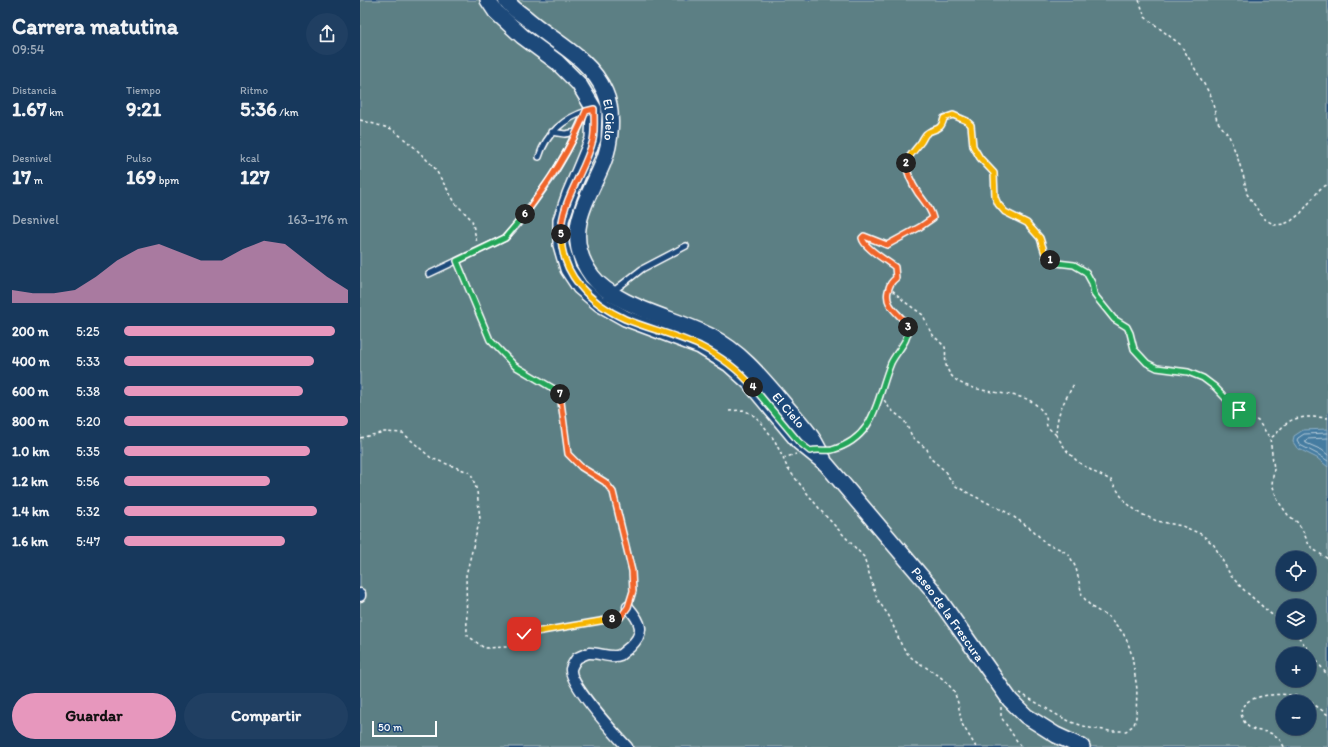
<!DOCTYPE html>
<html lang="es">
<meta charset="utf-8">
<style>
:root{--surface:#17385c;--page:#203f62;--text:#f1f3f6;--muted:#9eacbb;--line:#365272;--accent:#e797bd}
body{margin:0;font-family:Itim,sans-serif;background:var(--page);color:var(--text);height:100vh;display:flex;flex-direction:column;font-size:15px;white-space:nowrap}
*{box-sizing:border-box;margin:0}
p{font-size:13px;color:var(--muted)}
.icon{flex:none;width:22px;height:22px;fill:none;stroke:currentColor;stroke-width:2;stroke-linecap:round;stroke-linejoin:round}
.map{position:relative;flex:1;overflow:hidden}
.panel{display:flex;flex-direction:column;background:var(--surface);width:360px}
.panel>*{flex:none}
.controls{position:absolute;left:916px;top:551px;display:grid;gap:8px}
.controls a{display:grid;place-items:center;width:40px;height:40px;border-radius:50%;background:var(--surface);box-shadow:0 1px 3px #0004,0 0 0 1px var(--line);font-size:20px}
.scale{position:absolute;left:12px;bottom:10px;width:65px;box-sizing:border-box;padding-left:4px;border:2px solid #fff;border-top:0;font-size:11px;line-height:14px;white-space:nowrap;color:#fff;-webkit-text-stroke:3px #1f4a7a;paint-order:stroke}
.pin{position:absolute;display:grid;place-items:center;width:34px;height:34px;color:#fff;margin:-17px;border-radius:8px;box-shadow:0 2px 6px #0006}
.km{position:absolute;width:20px;height:20px;margin:-10px;border-radius:50%;background:#222;color:#fff;font-size:11px;line-height:20px;text-align:center}
.round{display:grid;place-items:center;flex:none;width:42px;height:42px;border-radius:21px;background:var(--page)}
.overview{display:flex;align-items:center;justify-content:space-between;height:68px;padding:0 12px}
h1{font-size:22px;font-weight:700;line-height:30px}
.figures{display:grid;grid-template-columns:repeat(3,1fr);gap:6px;height:68px;padding:4px 12px}
.figures div{display:grid;align-content:center}
.figures b{font-size:20px;font-weight:700}
.figures small{font-size:11px;font-weight:400}
.figures p{font-size:11px}
.chart{height:112px;padding:8px 12px}
.chart p{display:flex;justify-content:space-between}
.chart svg{width:100%;height:72px;margin-top:4px;fill:var(--accent);opacity:.7}
.primary-button{display:flex;gap:8px;margin-top:auto;padding:8px 12px}
.primary-button a{flex:1;height:46px;border-radius:24px;background:var(--accent);color:#111;font-size:16px;font-weight:700;line-height:46px;text-align:center}
.primary-button a+a{background:var(--page);color:var(--text)}
ul{padding:0 12px;list-style:none;font-size:13px}
li{display:grid;grid-template-columns:64px 48px 1fr;align-items:center;height:30px}
li i{height:10px;border-radius:5px;background:var(--accent)}
main{display:flex;flex:1;min-height:0}
.map>svg:first-child{display:block}
.green{fill:#5b7f84;stroke:#adbfc2;fill-rule:evenodd}
.water{fill:#457ca1;stroke:#8fb0c7}
.lines{fill:none;stroke-linecap:round;stroke-linejoin:round}
.shore{stroke:#b5cbd9;stroke-width:1}
.lane-casing{stroke:#fff;stroke-width:8}
.street-casing{stroke:#fff;stroke-width:13}
.secondary-casing{stroke:#fff;stroke-width:18}
.path{stroke:#fff;stroke-width:1.5;stroke-dasharray:3 3;stroke-linecap:butt}
.lane{stroke:#1f4a7a;stroke-width:5}
.street{stroke:#1f4a7a;stroke-width:10}
.secondary{stroke:#1f4a7a;stroke-width:15}
.split-1-casing{stroke:#fff;stroke-width:8}
.split-2-casing{stroke:#fff;stroke-width:8}
.split-3-casing{stroke:#fff;stroke-width:8}
.split-4-casing{stroke:#fff;stroke-width:8}
.split-5-casing{stroke:#fff;stroke-width:8}
.split-6-casing{stroke:#fff;stroke-width:8}
.split-7-casing{stroke:#fff;stroke-width:8}
.split-8-casing{stroke:#fff;stroke-width:8}
.split-9-casing{stroke:#fff;stroke-width:8}
.split-1{stroke:#22a559;stroke-width:5}
.split-2{stroke:#f5b400;stroke-width:5}
.split-3{stroke:#f0652b;stroke-width:5}
.split-4{stroke:#22a559;stroke-width:5}
.split-5{stroke:#f5b400;stroke-width:5}
.split-6{stroke:#f0652b;stroke-width:5}
.split-7{stroke:#22a559;stroke-width:5}
.split-8{stroke:#f0652b;stroke-width:5}
.split-9{stroke:#f5b400;stroke-width:5}
.labels{text-anchor:middle;dominant-baseline:central;stroke-width:4;stroke-linejoin:round;paint-order:stroke}
.street-label{font-size:13px;fill:#fff;stroke:#1f4a7a}
</style>
<main>
<section class="panel">
<div class="overview"><div><h1>Carrera matutina</h1><p>09:54</p></div><a class="round"><svg class="icon" aria-label="share" viewBox="0 0 24 24"><path d="M12 15V3M7 8l5-5 5 5M5 13v7h14v-7"/></svg></a></div>
<div class="figures">
<div><p>Distancia</p><b>1.67<small> km</small></b></div>
<div><p>Tiempo</p><b>9:21</b></div>
<div><p>Ritmo</p><b>5:36<small> /km</small></b></div>
</div>
<div class="figures">
<div><p>Desnivel</p><b>17<small> m</small></b></div>
<div><p>Pulso</p><b>169<small> bpm</small></b></div>
<div><p>kcal</p><b>127</b></div>
</div>
<div class="chart"><p><span>Desnivel</span>163–176 m</p>
<svg viewBox="0 0 160 44" preserveAspectRatio="none"><path d="M0 44V36L10 38L20 38L30 36L40 28L50 18L60 11L70 8L80 13L90 18L100 18L110 11L120 6L130 8L140 18L150 28L160 36V44z"/></svg>
</div>
<ul>
<li><b>200 m</b>5:25<i style="width:94%"></i></li>
<li><b>400 m</b>5:33<i style="width:85%"></i></li>
<li><b>600 m</b>5:38<i style="width:80%"></i></li>
<li><b>800 m</b>5:20<i style="width:100%"></i></li>
<li><b>1.0 km</b>5:35<i style="width:83%"></i></li>
<li><b>1.2 km</b>5:56<i style="width:65%"></i></li>
<li><b>1.4 km</b>5:32<i style="width:86%"></i></li>
<li><b>1.6 km</b>5:47<i style="width:72%"></i></li>
</ul>
<div class="primary-button"><a>Guardar</a><a>Compartir</a></div>
</section>
<div class="map">
<svg width="968" height="747" viewBox="0 0 968 747">
<rect width="100%" height="100%" fill="#1f4a7a"/>
<filter id="ink" filterUnits="userSpaceOnUse"><feTurbulence type="fractalNoise" baseFrequency=".025" numOctaves="2"/><feDisplacementMap in="SourceGraphic" scale="8" xChannelSelector="R" yChannelSelector="G"/><feConvolveMatrix kernelMatrix="1 2 1 2 8 2 1 2 1" color-interpolation-filters="sRGB"/></filter>
<g filter="url(#ink)">
<path class="green" d="M 0,0 L 968,0 L 968,747 L 0,747 ZM 923,558 L 949,558 L 949,584 L 923,584 ZM 923,606 L 949,606 L 949,632 L 923,632 ZM 923,654 L 949,654 L 949,680 L 923,680 ZM 923,702 L 949,702 L 949,728 L 923,728 Z"/>
<path class="water" d="M 968,429 L 968,467 L 957,458 L 937,448 L 933,442 L 934,436 L 943,430 Z"/>
<g class="lines">
<path class="shore" d="M 968,433 L 944,434 L 938,438 L 937,440 L 940,445 L 959,455 L 968,461
M 968,438 L 947,439 L 945,441 L 946,443 L 962,450 L 968,455"/>
<defs>
<path id="lane" d="M 192,132 L 205,134 L 217,132
M 179,157 C 186,134 204,118 227,111
M 69,274 L 145,238 L 157,225 L 192,177 L 207,151 L 226,111
M 241,303 L 251,293 L 282,269 L 326,246"/>
<path id="street" d="M 0,594 L 0,596
M 267,747 C 256,735 209,684 211,669 C 212,665 215,661 217,658 C 221,656 225,654 229,653 C 238,652 251,659 260,655 C 263,653 267,649 270,647 C 286,632 281,622 268,607"/>
<g id="secondary">
<path id="s1" d="M 128,0 L 136,12 L 162,36 L 197,62 L 219,84 L 234,109 L 233,139 L 210,194 L 201,220 L 201,245 L 208,269 L 220,287 L 240,304 L 265,318 L 340,346 L 369,364 L 389,382 L 439,442 L 466,464 L 571,588 L 650,700 L 666,716 L 696,735 L 722,747"/>
<path id="s2" d="M 146,0 C 151,7 158,12 165,17 C 192,41 230,57 245,92 C 254,112 251,143 243,163 C 227,202 201,234 232,276 C 255,307 316,318 350,336 C 382,353 401,377 424,404 C 434,416 446,428 454,441 C 457,446 460,452 463,458"/>
</g>
</defs>
<use href="#lane" class="lane-casing"/>
<use href="#street" class="street-casing"/>
<use href="#secondary" class="secondary-casing"/>
<path class="path" d="M 779,0 L 785,17 L 821,45 L 851,96 L 857,121 L 869,136 L 877,156 L 884,178 L 887,194 L 904,219 L 915,225 L 924,224 L 931,221 L 941,213 L 960,189 L 968,184
M 0,120 L 32,129 L 54,147 L 74,167 L 96,204 L 112,220 L 117,243
M 100,268 L 130,340 L 155,366 L 199,392 L 208,454 L 221,467 L 245,482 L 253,493 C 259,518 278,576 271,599
M 529,287 L 531,282 L 537,278 L 535,267 C 526,260 504,248 502,237 L 504,236 L 523,244 L 527,245 L 560,227 L 573,219 C 571,208 563,200 557,191 C 552,182 547,173 546,162 L 568,132 L 574,131 L 579,128 L 582,124 L 584,118 L 587,116 L 597,115 L 607,121 L 611,125 L 612,129 L 613,146 L 620,158 L 634,173 L 635,197 L 641,208 L 645,212 L 667,223 L 672,229 L 680,238 L 686,257 L 691,261 L 697,263 L 714,265 L 727,273 L 733,283 L 737,298 L 754,319 L 767,327 L 770,333 L 772,344 L 777,353 L 787,363 L 797,368 L 828,372 L 843,378 L 855,387 L 874,407 L 898,421 L 910,438
M 521,395 L 530,409 L 544,420 L 553,438 L 567,449 L 570,458 L 584,470 L 594,485 L 610,494 L 648,513 L 673,530 L 685,543 L 702,550 L 709,555 L 716,568 L 722,595 L 727,602 L 733,608 L 749,617 L 763,633 L 768,643 L 772,656 L 777,689 L 776,717 L 774,725 L 766,731 L 750,731 L 730,728 L 711,722 L 699,716 L 660,693
M 369,411 L 383,410 L 392,414 L 401,422 L 415,441 L 428,469 L 462,512 L 504,557 L 517,599 L 529,616 L 541,644 L 547,653 L 553,659 L 578,675 L 584,680 L 594,691 L 598,703 L 602,724 L 616,747
M 968,418 C 956,417 937,415 927,423 C 920,428 917,435 910,438 L 914,469 L 912,484 L 918,501 L 928,515 L 937,522 L 942,529 L 949,545 L 953,549 L 968,559
M 696,435 L 707,451 L 718,462 L 734,472 L 751,480 L 761,496 L 768,504 L 779,513 L 797,521 L 822,526 L 841,534 L 854,545 L 871,576 L 883,589 L 911,614 L 923,621
M 0,438 L 24,432 L 43,433 L 71,458 L 111,473 L 117,491 L 120,519 L 106,575 L 107,635 L 124,648 L 146,647 L 164,634 L 260,618 L 262,615
M 472,450 C 522,433 513,400 532,361 C 536,353 548,340 549,332 C 550,315 522,315 529,287 L 545,302 L 563,315 L 571,333 L 585,347 C 586,352 585,359 586,365 C 594,396 646,389 669,400 C 676,404 683,410 686,418 C 687,420 686,424 687,426 C 689,429 694,433 696,435 C 697,411 703,404 714,384
M 423,458 L 436,454
M 935,632 L 968,676
M 641,707 L 641,717 L 661,747
M 924,747 C 912,721 891,741 882,717 C 874,694 924,692 936,696 C 947,698 959,708 968,715"/>
<use href="#lane" class="lane"/>
<use href="#street" class="street"/>
<use href="#secondary" class="secondary"/>
</g>
</g>
<g class="lines" filter="url(#ink)">
<defs>
<path id="split-1" d="M 690,260 L 697,263 L 714,265 L 726,272 L 732,283 L 734,294 L 737,298 L 754,319 L 767,327 L 770,333 L 774,349 L 787,363 L 797,368 L 828,372 L 843,378 L 855,387 L 871,404 L 879,410"/>
<path id="split-2" d="M 546,163 C 549,155 556,149 561,142 C 563,139 564,136 566,134 C 573,127 581,133 584,118 L 593,115 L 607,121 L 611,125 L 613,146 L 620,158 L 634,173 L 635,197 L 638,204 L 645,212 L 667,223 L 672,229 L 680,238 L 686,257 L 690,260"/>
<path id="split-3" d="M 546,163 C 547,173 552,184 558,193 C 564,201 571,209 573,218 L 560,227 L 527,245 L 504,236 L 502,238 C 504,248 526,260 535,267 L 536,278 C 531,282 530,284 528,291 C 524,308 542,314 548,327"/>
<path id="split-4" d="M 393,387 L 439,442 L 450,451 C 457,449 465,451 472,450 C 517,437 516,399 531,363 C 536,352 550,340 548,327"/>
<path id="split-5" d="M 201,234 C 201,275 230,303 265,319 C 289,329 316,335 340,346 C 360,356 379,370 393,387"/>
<path id="split-6" d="M 165,214 C 190,180 210,151 226,111 L 234,109 C 234,119 235,131 233,140 C 225,173 201,199 201,234"/>
<path id="split-7" d="M 165,214 L 145,238 L 97,261 L 130,340 L 155,366 L 199,392 L 200,394"/>
<path id="split-8" d="M 200,394 L 208,454 L 221,467 L 245,482 L 253,492 L 272,571 L 273,591 L 268,607 L 260,618 L 252,619"/>
<path id="split-9" d="M 164,634 L 252,619"/>
</defs>
<use href="#split-1" class="split-1-casing"/>
<use href="#split-2" class="split-2-casing"/>
<use href="#split-3" class="split-3-casing"/>
<use href="#split-4" class="split-4-casing"/>
<use href="#split-5" class="split-5-casing"/>
<use href="#split-6" class="split-6-casing"/>
<use href="#split-7" class="split-7-casing"/>
<use href="#split-8" class="split-8-casing"/>
<use href="#split-9" class="split-9-casing"/>
<use href="#split-1" class="split-1"/>
<use href="#split-2" class="split-2"/>
<use href="#split-3" class="split-3"/>
<use href="#split-4" class="split-4"/>
<use href="#split-5" class="split-5"/>
<use href="#split-6" class="split-6"/>
<use href="#split-7" class="split-7"/>
<use href="#split-8" class="split-8"/>
<use href="#split-9" class="split-9"/>
</g>
<g class="labels">
<g class="street-label">
<text stroke="none"><textPath href="#s2" startOffset="165">El Cielo</textPath></text>
<text stroke="none"><textPath href="#s2" startOffset="573">El Cielo</textPath></text>
<text stroke="none"><textPath href="#s1" startOffset="845">Paseo de la Frescura</textPath></text>
</g>
</g>
</svg>
<div class="controls">
<a><svg class="icon" aria-label="locate" viewBox="0 0 24 24"><circle cx="12" cy="12" r="6"/><path d="M12 2v4M12 18v4M2 12h4M18 12h4"/></svg></a>
<a><svg class="icon" aria-label="layers" viewBox="0 0 24 24"><path d="M12 4l9 5-9 5-9-5zM3 14l9 5 9-5"/></svg></a>
<a>+</a>
<a>−</a>
</div>
<div class="scale">50 m</div>
<div class="pin" style="left:879px;top:410px;background:#1e9e55"><svg class="icon" aria-label="arrive" viewBox="0 0 24 24"><path d="M6 21V4h12l-3 4 3 4H6"/></svg></div>
<div class="pin" style="left:164px;top:634px;background:#d93025"><svg class="icon" aria-label="check" viewBox="0 0 24 24"><path d="M5 12l5 5 9-10"/></svg></div>
<b class="km" style="left:690px;top:260px">1</b>
<b class="km" style="left:546px;top:163px">2</b>
<b class="km" style="left:548px;top:327px">3</b>
<b class="km" style="left:393px;top:387px">4</b>
<b class="km" style="left:201px;top:234px">5</b>
<b class="km" style="left:165px;top:214px">6</b>
<b class="km" style="left:200px;top:394px">7</b>
<b class="km" style="left:252px;top:619px">8</b>
</div>
</main>
